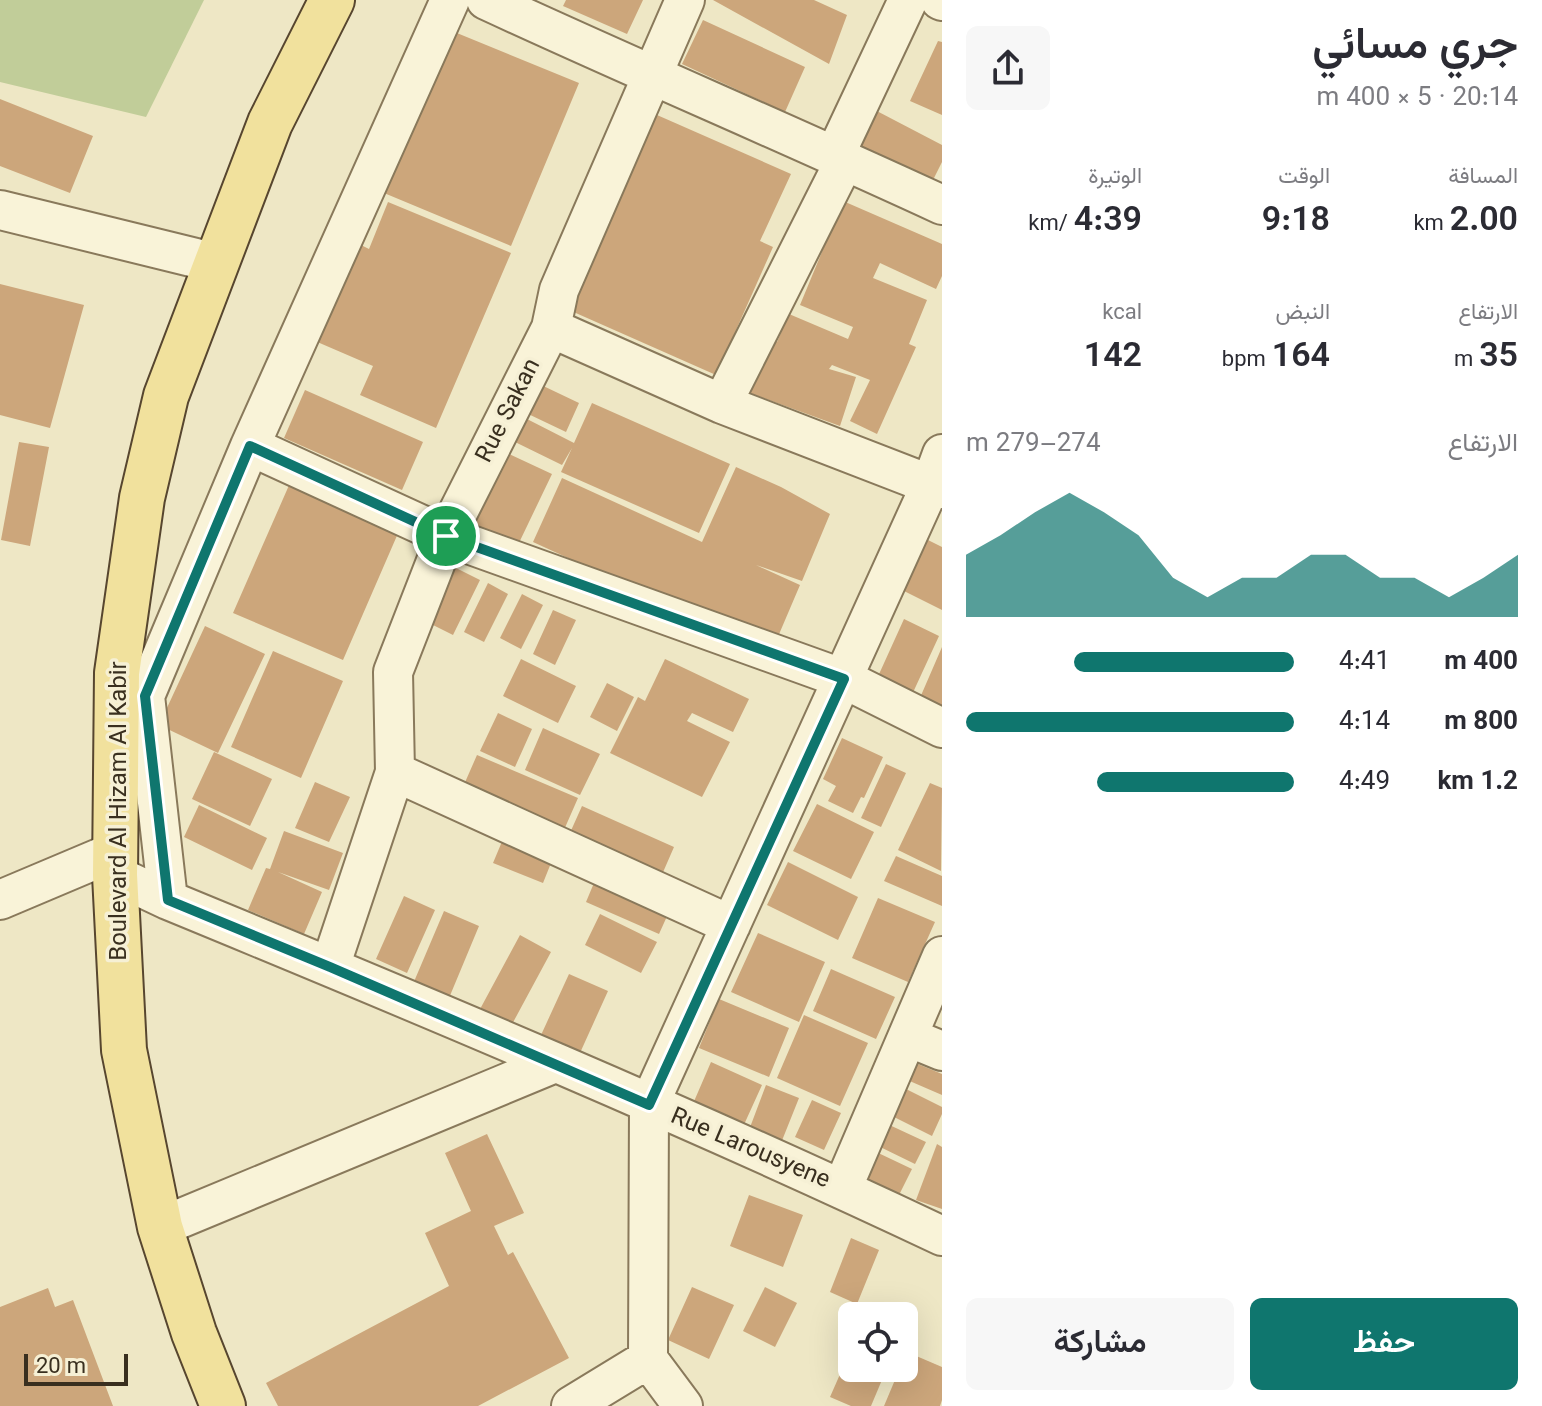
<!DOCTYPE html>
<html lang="ar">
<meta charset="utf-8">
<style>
:root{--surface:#fff;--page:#f7f7f7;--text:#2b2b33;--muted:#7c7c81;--accent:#0f766e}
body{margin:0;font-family:Georgia,Vazirmatn,serif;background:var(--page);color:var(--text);direction:rtl;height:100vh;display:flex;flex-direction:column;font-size:30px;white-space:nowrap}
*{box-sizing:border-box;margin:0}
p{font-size:26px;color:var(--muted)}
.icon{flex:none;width:44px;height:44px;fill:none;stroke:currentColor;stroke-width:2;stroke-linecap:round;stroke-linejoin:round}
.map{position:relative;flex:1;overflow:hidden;direction:ltr}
.drawer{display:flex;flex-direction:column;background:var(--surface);width:600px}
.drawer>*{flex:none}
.controls{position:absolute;left:838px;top:1302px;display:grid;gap:16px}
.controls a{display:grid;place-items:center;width:80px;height:80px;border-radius:12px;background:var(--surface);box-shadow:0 8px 32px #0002;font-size:40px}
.scale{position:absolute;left:24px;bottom:20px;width:104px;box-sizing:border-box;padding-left:8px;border:4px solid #392f1f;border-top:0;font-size:22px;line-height:28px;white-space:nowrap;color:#392f1f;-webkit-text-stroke:6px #f6f0d5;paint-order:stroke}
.pin{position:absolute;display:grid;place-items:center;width:68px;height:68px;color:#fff;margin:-34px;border:4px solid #fff;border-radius:50%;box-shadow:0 2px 8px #0007}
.round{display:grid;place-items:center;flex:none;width:84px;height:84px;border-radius:12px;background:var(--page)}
.headline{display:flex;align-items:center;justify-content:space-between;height:136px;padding:0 24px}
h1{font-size:44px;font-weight:600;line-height:60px}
.metrics{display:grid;grid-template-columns:repeat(3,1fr);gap:12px;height:136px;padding:8px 24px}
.metrics div{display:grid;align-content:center}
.metrics b{font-size:34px;font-weight:600}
.metrics small{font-size:22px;font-weight:400}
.metrics p{font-size:22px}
.chart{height:224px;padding:16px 24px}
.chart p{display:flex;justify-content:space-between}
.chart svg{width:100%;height:144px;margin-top:8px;fill:var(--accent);opacity:.7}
.button{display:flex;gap:16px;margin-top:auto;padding:16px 24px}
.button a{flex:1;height:92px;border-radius:12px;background:var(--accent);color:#fff;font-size:32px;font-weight:600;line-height:92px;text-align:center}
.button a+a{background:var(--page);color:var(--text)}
ul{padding:0 24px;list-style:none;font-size:26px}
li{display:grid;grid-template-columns:128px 96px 1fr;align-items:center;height:60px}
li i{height:20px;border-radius:10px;background:var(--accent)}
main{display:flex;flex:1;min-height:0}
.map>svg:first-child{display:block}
.grass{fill:#c1cd99}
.building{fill:#cca67b}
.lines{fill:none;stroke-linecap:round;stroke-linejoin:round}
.minor-casing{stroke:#89795b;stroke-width:42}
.major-casing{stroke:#57462f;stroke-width:48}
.minor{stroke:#f9f3d8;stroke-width:38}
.major{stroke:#f1e19d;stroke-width:44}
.route-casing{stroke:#fff;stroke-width:16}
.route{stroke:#0f766e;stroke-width:10}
.labels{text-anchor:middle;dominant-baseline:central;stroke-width:7;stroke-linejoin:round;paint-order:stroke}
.street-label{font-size:24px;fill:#392f1f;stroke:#f6f0d5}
</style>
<main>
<section class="drawer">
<div class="headline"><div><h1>جري مسائي</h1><p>20:14 · 5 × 400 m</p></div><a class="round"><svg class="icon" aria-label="share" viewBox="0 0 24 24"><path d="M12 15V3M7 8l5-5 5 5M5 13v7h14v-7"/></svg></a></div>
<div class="metrics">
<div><p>المسافة</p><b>2.00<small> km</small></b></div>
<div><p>الوقت</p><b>9:18</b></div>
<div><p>الوتيرة</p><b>4:39<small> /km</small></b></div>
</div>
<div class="metrics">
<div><p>الارتفاع</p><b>35<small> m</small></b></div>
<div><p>النبض</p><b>164<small> bpm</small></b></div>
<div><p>kcal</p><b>142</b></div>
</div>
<div class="chart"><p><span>الارتفاع</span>274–279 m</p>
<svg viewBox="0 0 160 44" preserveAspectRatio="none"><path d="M0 44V25L10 19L20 12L30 6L40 12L50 19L60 32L70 38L80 32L90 32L100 25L110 25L120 32L130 32L140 38L150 32L160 25V44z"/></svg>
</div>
<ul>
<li><b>400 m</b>4:41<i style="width:67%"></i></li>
<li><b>800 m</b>4:14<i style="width:100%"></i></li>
<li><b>1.2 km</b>4:49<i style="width:60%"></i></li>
</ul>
<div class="button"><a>حفظ</a><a>مشاركة</a></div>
</section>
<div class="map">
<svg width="942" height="1406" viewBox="0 0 942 1406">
<rect width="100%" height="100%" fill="#eee7c5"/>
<path class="grass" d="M 0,0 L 204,0 L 146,117 L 0,82 Z"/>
<path class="building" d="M 566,0 L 643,0 L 627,34 L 563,6 Z
M 713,0 L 814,0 L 847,15 L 829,64 Z
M 703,20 L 805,67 L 785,112 L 682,64 Z
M 452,31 L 579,83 L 511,246 L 384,193 Z
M 938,41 L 942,42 L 942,115 L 910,101 Z
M 0,99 L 93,136 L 70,193 L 0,166 Z
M 873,109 L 942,145 L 942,162 L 928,190 L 851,152 Z
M 657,115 L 791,174 L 760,241 L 773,247 L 716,375 L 569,310 Z
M 843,201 L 942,244 L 942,276 L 936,289 L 880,263 L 873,278 L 927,300 L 909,344 L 916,347 L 877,434 L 850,421 L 870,380 L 832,365 L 829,369 L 856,377 L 840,426 L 750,393 L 771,340 L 777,342 L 789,314 L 848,339 L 853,327 L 800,305 Z
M 388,202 L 511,253 L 436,428 L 360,395 L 373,366 L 315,341 L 357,243 L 369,249 Z
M 0,284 L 84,305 L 50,428 L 0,415 Z
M 537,383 L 579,403 L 566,432 L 524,412 Z
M 305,390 L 423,442 L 402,490 L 284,438 Z
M 592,403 L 730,464 L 699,533 L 561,472 L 572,448 L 562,465 L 515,442 L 527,419 L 574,443 Z
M 19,442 L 49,447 L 30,546 L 1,540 Z
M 505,452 L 552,474 L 517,547 L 471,525 Z
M 736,467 L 781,487 L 830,514 L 802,581 L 756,565 L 800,585 L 774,646 L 673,606 L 533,542 L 562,478 L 702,542 Z
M 290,483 L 399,531 L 343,660 L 233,613 Z
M 928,540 L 942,547 L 942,610 L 902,590 Z
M 452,566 L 480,580 L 453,635 L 425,621 Z
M 488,583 L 508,594 L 484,642 L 464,632 Z
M 522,594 L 543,605 L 521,649 L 500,638 Z
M 553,610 L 576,620 L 555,665 L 533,654 Z
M 904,619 L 939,636 L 910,699 L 875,683 Z
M 205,626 L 265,654 L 218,753 L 159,725 Z
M 942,647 L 942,719 L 916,707 Z
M 273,651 L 343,681 L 301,778 L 231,747 Z
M 521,659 L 576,686 L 558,723 L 503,696 Z
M 665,659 L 749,699 L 733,732 L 692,713 L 687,721 L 730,742 L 702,797 L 610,753 L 638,697 L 645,701 Z
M 607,683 L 634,697 L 617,731 L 590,717 Z
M 498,713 L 532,729 L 515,767 L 480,751 Z
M 543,728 L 600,754 L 580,795 L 525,770 Z
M 842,738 L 883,757 L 864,798 L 861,797 L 853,813 L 828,801 L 836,786 L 823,779 Z
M 214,752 L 272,779 L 250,826 L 192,799 Z
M 477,755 L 578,798 L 560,839 L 459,796 Z
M 886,764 L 906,773 L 881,827 L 861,818 Z
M 315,782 L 350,797 L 329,842 L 295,828 Z
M 930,783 L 942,788 L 941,871 L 898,850 Z
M 817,804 L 874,832 L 851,879 L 793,851 Z
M 199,805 L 267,838 L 252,870 L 184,837 Z
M 582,806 L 674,847 L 657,886 L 565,844 Z
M 284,831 L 343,853 L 329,890 L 278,872 L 322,892 L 304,934 L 248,910 L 266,868 L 270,869 Z
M 506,832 L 555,853 L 543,883 L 493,863 Z
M 896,856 L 942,876 L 942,906 L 884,881 Z
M 788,862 L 858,897 L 838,940 L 767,905 Z
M 599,871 L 673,903 L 659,934 L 586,902 Z
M 404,896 L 435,910 L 407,973 L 376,959 Z
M 878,898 L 935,922 L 908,982 L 852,958 Z
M 444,911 L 479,926 L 449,998 L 413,984 Z
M 600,914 L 657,942 L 641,973 L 585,945 Z
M 758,933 L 825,962 L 799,1022 L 731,992 Z
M 520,935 L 551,952 L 510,1028 L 479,1011 Z
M 831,969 L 895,997 L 876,1039 L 813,1011 Z
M 569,974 L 608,991 L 575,1064 L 536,1046 Z
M 719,999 L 789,1028 L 769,1077 L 699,1048 Z
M 804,1015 L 868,1043 L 840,1106 L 777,1078 Z
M 711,1062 L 762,1085 L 742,1129 L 692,1106 Z
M 913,1062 L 942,1074 L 942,1095 L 905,1079 Z
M 766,1085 L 799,1098 L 781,1143 L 749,1130 Z
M 898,1085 L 942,1107 L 942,1114 L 932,1136 L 884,1112 Z
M 812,1100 L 841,1113 L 824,1150 L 795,1137 Z
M 883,1122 L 926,1142 L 915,1164 L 872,1143 Z
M 487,1134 L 524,1213 L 494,1226 L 508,1255 L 513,1252 L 569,1358 L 478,1406 L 278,1406 L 266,1383 L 449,1286 L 425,1233 L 471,1211 L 445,1153 Z
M 937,1144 L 942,1147 L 942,1209 L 916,1200 Z
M 872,1150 L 912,1169 L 899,1195 L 859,1175 Z
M 749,1195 L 803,1215 L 783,1267 L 730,1246 Z
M 851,1238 L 879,1250 L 857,1304 L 830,1292 Z
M 692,1287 L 734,1305 L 709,1359 L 668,1340 Z
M 765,1287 L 797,1303 L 775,1347 L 743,1331 Z
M 48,1288 L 55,1307 L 73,1300 L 113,1406 L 0,1406 L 0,1307 Z
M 852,1347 L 852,1368 L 887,1368 L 871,1406 L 851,1406 L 830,1397 Z
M 907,1352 L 942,1367 L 942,1400 L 940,1406 L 884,1406 L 900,1368 L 904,1368 Z"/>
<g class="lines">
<defs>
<path id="minor" d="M 486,0 C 637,70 791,135 942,205
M 940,0 L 942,1
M 835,155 L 908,0
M 0,210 L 216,263
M 551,328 L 722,404 L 942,489
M 722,404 L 845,160
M 250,446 L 446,536 L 844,679 L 942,728
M 395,772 L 731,925
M 115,875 L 168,900 C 428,1007 688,1116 942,1236
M 0,900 L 116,851
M 168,900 L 145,696 L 250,446 L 450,0
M 330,967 L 395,772 L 393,672 L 446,536 L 551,328 L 559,290 L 685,0
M 908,1037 L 942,1051
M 842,1189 L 942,956
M 160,1227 L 555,1063
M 571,1406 L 648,1359
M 683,1406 L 648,1359 L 649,1105 L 931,484 L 942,454"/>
<path id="major" d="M 223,1406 L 194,1333 L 160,1227 L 124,1050 L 115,875 L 117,673 L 142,498 L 166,396 L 270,123 L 332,0"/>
</defs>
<use href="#minor" class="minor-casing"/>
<use href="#major" class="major-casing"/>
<use href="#minor" class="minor"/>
<use href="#major" class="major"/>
</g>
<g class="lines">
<defs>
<path id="route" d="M 250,446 L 446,536 L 844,679 L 649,1105 L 330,967 L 168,900 L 145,696 Z"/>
</defs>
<use href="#route" class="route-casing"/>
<use href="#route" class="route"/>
</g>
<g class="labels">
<g class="street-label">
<text transform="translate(509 411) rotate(-63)">Rue Sakan</text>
<text transform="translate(120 811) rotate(-90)">Boulevard Al Hizam Al Kabir</text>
<text transform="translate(750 1149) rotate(23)">Rue Larousyene</text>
</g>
</g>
</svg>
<div class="controls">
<a><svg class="icon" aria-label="locate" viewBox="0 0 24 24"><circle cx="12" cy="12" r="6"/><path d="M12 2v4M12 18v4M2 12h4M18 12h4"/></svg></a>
</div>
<div class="scale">20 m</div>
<div class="pin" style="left:446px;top:536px;background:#1e9e55"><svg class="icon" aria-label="arrive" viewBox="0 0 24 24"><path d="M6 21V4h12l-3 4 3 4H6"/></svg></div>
</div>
</main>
